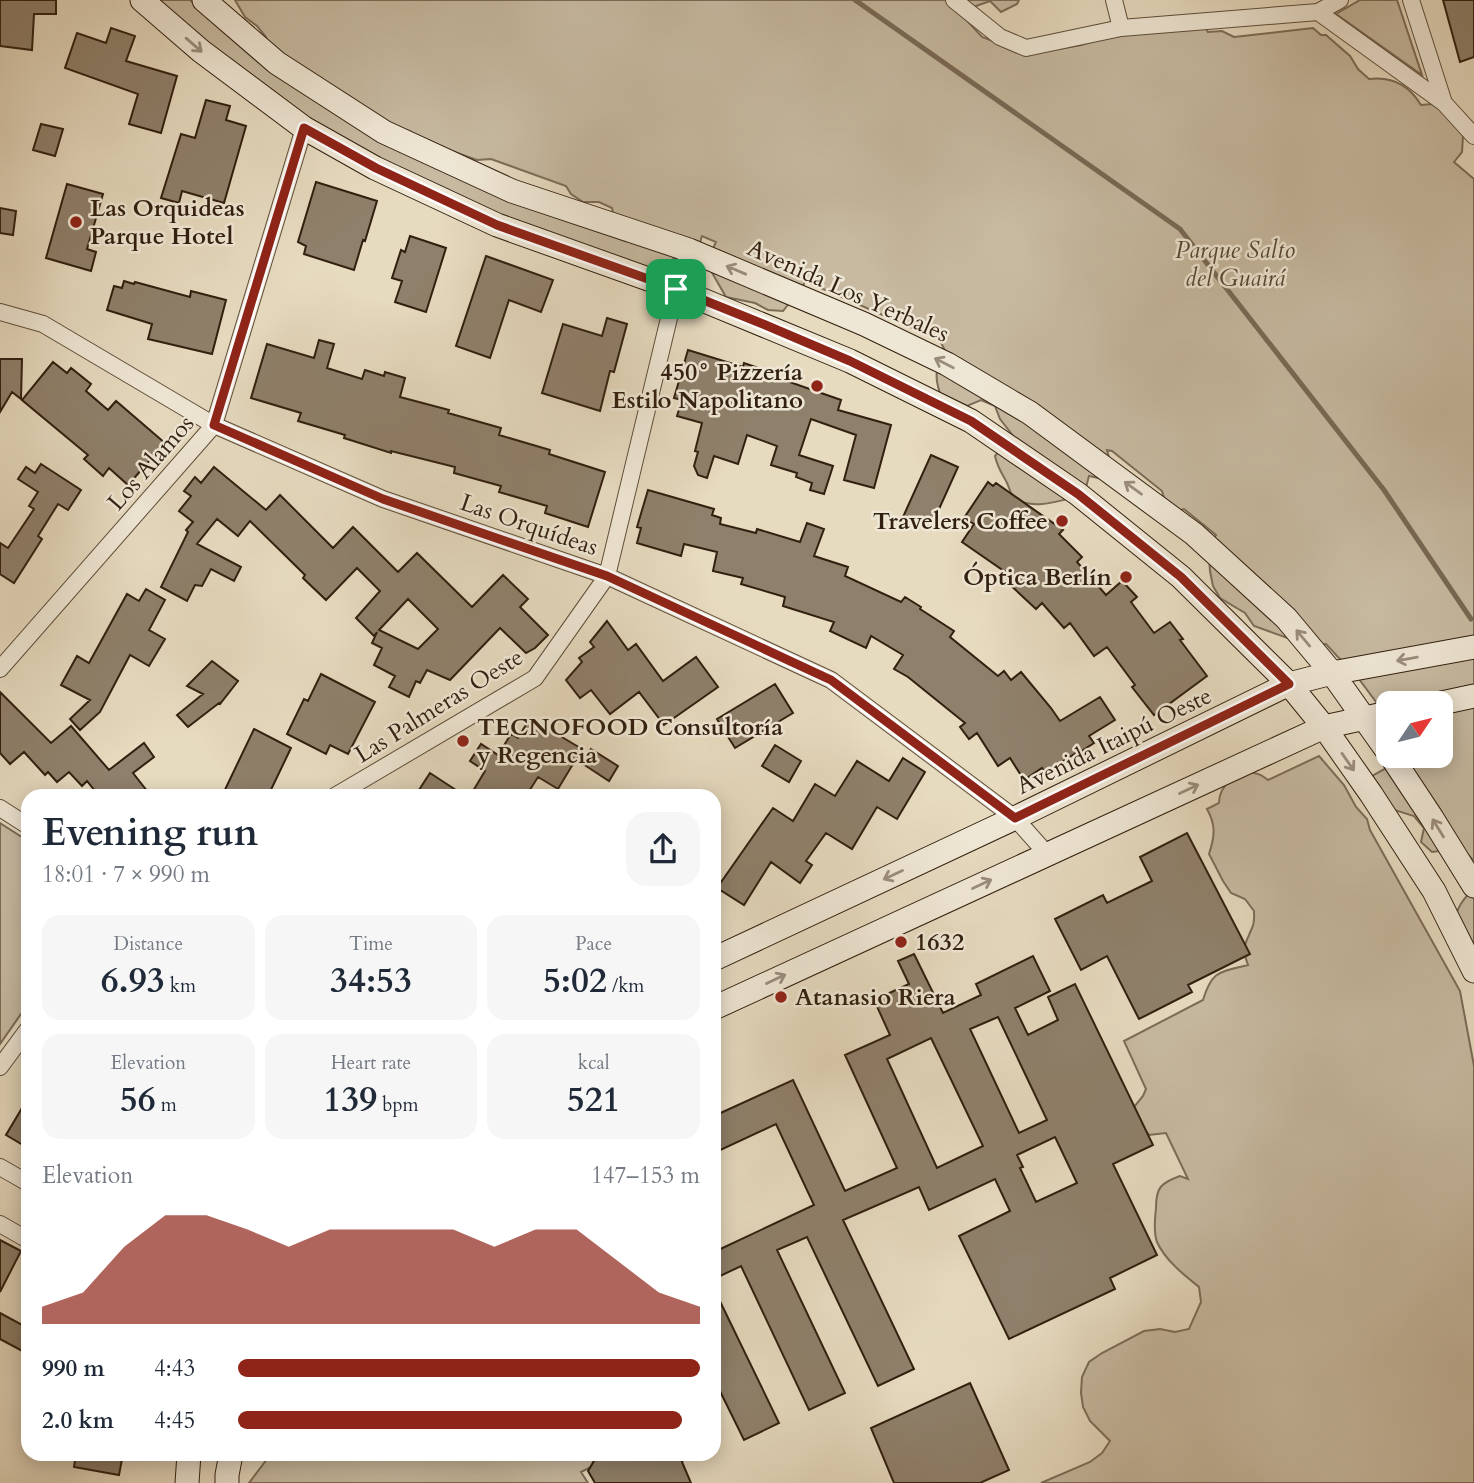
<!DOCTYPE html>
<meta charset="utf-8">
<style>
:root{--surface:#fff;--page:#f6f6f7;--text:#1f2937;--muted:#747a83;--accent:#8f2418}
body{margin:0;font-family:Cardo,serif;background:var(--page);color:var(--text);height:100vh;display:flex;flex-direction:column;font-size:26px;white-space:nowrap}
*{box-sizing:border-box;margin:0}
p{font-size:23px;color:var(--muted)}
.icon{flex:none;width:38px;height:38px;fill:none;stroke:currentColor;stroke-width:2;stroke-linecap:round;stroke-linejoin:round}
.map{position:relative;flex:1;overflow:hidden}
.details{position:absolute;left:21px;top:789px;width:700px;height:672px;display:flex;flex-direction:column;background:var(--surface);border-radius:21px;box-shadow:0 4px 18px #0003}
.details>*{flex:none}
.needle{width:46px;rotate:55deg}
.buttons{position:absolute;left:1376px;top:691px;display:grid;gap:14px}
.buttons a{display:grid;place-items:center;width:77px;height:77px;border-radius:14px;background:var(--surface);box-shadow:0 4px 18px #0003;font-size:35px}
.pin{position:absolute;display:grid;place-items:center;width:60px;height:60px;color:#fff;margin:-30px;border-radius:14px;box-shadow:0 4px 10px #0006}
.round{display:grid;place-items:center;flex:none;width:74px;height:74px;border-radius:21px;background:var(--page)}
.head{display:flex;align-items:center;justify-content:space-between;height:119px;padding:0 21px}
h1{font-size:38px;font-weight:700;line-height:52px}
.metrics{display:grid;grid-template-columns:repeat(3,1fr);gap:10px;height:119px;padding:7px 21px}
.metrics div{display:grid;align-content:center;border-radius:18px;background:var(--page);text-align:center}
.metrics b{font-size:35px;font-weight:700}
.metrics small{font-size:19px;font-weight:400}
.metrics p{font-size:19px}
.chart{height:196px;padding:14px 21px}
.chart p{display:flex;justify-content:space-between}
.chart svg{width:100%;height:126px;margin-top:7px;fill:var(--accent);opacity:.7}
ul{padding:0 21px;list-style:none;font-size:23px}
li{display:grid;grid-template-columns:112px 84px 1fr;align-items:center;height:52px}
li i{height:18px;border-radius:9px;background:var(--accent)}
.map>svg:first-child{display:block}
.green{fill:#c7baa1;stroke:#7c6c58;stroke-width:2}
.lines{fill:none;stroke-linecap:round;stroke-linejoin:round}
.stream{stroke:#786955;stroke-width:5}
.building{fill:#8f806b;stroke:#311f0f;stroke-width:2;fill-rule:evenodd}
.street-casing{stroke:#5e4e3b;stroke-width:18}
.secondary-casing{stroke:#311f0f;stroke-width:25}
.street{stroke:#efe7d5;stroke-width:16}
.secondary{stroke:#efe7d5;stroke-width:23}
.oneway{stroke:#9a8d7c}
.route-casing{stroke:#fff;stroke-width:14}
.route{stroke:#8f2418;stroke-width:9}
.poi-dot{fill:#8f2418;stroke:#efe7d5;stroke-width:2.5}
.labels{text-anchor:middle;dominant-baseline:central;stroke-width:5;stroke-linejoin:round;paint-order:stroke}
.poi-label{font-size:24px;font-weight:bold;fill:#311f0f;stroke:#efe7d5;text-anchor:start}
.park-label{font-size:24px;font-style:italic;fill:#564634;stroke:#efe7d5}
.street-label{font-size:24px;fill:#311f0f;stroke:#efe7d5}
</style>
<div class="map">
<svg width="1474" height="1483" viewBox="0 0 1474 1483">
<rect width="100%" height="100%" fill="#e6dabf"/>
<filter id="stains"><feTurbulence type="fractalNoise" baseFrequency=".00286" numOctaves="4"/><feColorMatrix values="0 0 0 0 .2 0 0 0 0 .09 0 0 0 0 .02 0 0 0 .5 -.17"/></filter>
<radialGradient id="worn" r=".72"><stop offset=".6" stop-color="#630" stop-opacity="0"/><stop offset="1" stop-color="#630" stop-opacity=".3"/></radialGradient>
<path class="green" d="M 152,0 L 190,0 C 238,40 286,80 339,112 C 395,146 455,175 515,201 C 550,217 589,228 625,241 L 625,233 L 615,223 L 612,208 L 599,202 L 583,202 L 571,194 L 566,186 L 491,159 L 477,160 L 449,150 L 433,148 L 421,142 L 410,131 L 380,128 L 369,116 L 361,116 L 348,108 L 334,105 L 321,99 L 305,75 L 294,66 L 279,60 L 269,51 L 266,37 L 257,26 L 245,17 L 235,0 L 1019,0 L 1017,4 L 1001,12 L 990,1 L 976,6 L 970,10 L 957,3 L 959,12 L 982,37 L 1006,46 L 1036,53 L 1081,45 L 1096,40 L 1108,31 L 1122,26 L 1155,25 L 1169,21 L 1184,18 L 1200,20 L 1208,32 L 1222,31 L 1234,37 L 1313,28 L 1321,35 L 1326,35 L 1350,56 L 1358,69 L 1369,79 C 1392,76 1409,85 1421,105 L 1432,104 L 1447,111 L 1463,136 L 1462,152 L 1454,162 L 1474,179 L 1474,870 L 1472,859 L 1462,848 L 1432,852 L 1421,842 L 1424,828 L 1414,816 L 1372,803 L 1366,789 L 1372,776 L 1399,761 L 1400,756 L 1440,756 L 1440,704 L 1388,704 L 1388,718 L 1350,667 L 1338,657 L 1326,644 L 1310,646 L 1254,626 L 1245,613 L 1220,598 L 1213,586 L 1210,571 L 1209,557 L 1212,542 L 1216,535 L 1184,509 L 1174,512 L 1165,501 L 1162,491 L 1112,451 L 1107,450 L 1111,465 L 1103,479 L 1089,476 L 1084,495 C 1064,499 1030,513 1013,496 C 1010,493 1009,486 1006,481 C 1001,472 997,466 995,456 L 1004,445 L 1018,442 L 1000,419 L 995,406 L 981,400 L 967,406 L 940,393 C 934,376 936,368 945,351 L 940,340 L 805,281 L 803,286 L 783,311 L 768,310 L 755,303 L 726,297 L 711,271 L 709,257 L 716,242 L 702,236 L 699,246 L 690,257 L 673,259 L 667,278 L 514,222 L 456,198 L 382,161 L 279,102 L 225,62 Z
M 1360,0 L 1397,0 L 1422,75 L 1336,14 Z
M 1319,756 L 1344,785 L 1356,807 L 1367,819 L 1370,830 L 1460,991 L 1474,1066 L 1474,1483 L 1041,1483 L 1090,1462 L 1102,1453 L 1110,1441 L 1090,1421 L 1083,1407 L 1081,1393 L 1082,1377 L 1089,1362 L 1102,1353 L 1144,1331 L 1160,1329 L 1175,1332 L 1189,1329 L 1201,1302 L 1199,1287 C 1184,1275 1165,1260 1157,1242 C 1153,1231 1155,1218 1156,1208 C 1156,1187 1161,1183 1180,1176 L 1188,1179 L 1166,1133 L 1149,1135 L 1139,1123 L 1134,1107 L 1143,1096 L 1146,1089 L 1124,1041 L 1203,1000 C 1212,970 1220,972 1248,965 C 1241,947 1245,945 1252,928 C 1255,922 1254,916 1254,911 L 1245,899 L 1231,893 L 1223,881 L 1209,854 C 1215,836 1216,825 1207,809 L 1219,803 C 1219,785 1239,768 1258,774 C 1262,775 1265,778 1268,780 Z
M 0,823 L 28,841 L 28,1004 L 0,1044 Z
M 1474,890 L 1474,950 L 1453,924 C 1457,910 1461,899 1474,890 Z
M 266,1454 L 601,1454 L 595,1465 L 581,1472 L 588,1483 L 249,1483 L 267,1459 Z"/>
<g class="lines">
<path class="stream" d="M 855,0 L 1180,229 L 1384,490 L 1471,619"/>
</g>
<path class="building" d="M 0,0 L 56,0 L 56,14 L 34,14 L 32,50 L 0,46 Z
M 1443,0 L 1474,0 L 1474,57 L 1460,62 Z
M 111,28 L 135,36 L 126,61 L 177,76 L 161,133 L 129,124 L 138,94 L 65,68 L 77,33 L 106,43 Z
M 206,100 L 230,106 L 226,120 L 246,126 L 224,203 L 182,191 L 179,203 L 161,198 L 181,134 L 195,138 Z
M 41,124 L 63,129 L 55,156 L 33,150 Z
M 316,182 L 377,201 L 365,241 L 363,240 L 354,270 L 304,254 L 306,246 L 298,242 Z
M 67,184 L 103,194 L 87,249 L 96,252 L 91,271 L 46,258 Z
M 0,208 L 16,211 L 13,235 L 0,233 Z
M 410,236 L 446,248 L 426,312 L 395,302 L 402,281 L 392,278 L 401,250 L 405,252 Z
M 486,256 L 553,280 L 541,312 L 509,300 L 490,358 L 456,346 Z
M 124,281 L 134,284 L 135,282 L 190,297 L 191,291 L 226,300 L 212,354 L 148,339 L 152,324 L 107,310 L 114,286 L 122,288 Z
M 607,318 L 627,324 L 614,372 L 610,371 L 600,411 L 542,393 L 563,324 L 602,336 Z
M 319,340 L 334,344 L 327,368 L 362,379 L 365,370 L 384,376 L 385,372 L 405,378 L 400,397 L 449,410 L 448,413 L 501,428 L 499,435 L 550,450 L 549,454 L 605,472 L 588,527 L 545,513 L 547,506 L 499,492 L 501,486 L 454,473 L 455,467 L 391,451 L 391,453 L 344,438 L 345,435 L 298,421 L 301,413 L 251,398 L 267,344 L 314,358 Z
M 688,350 L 743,367 L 744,363 L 779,375 L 778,378 L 841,400 L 838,410 L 891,425 L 874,488 L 844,480 L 856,435 L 811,419 L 799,455 L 833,466 L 824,494 L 810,490 L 812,483 L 796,477 L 797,473 L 771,465 L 777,446 L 747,435 L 738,464 L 714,456 L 707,478 L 698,475 L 694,466 L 698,452 L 695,451 L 702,423 L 677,416 L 682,400 L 674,398 Z
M 0,359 L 22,359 L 21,399 L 12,392 L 0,412 Z
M 53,362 L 67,373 L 71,368 L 91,384 L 86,391 L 108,410 L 116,401 L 165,443 L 128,485 L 109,468 L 103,476 L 84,459 L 88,455 L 22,400 Z
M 931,455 L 958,467 L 930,529 L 903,517 Z
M 41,464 L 81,490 L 68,510 L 58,504 L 38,536 L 42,539 L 14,583 L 0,574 L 0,543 L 8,548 L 34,509 L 29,506 L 38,492 L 18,479 L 26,467 L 35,473 Z
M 214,467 L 266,510 L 280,495 L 333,548 L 353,527 L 398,572 L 417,553 L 472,607 L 503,575 L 528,599 L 520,607 L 548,635 L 535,648 L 526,653 L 500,628 L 450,680 L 427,670 L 420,683 L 416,681 L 409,697 L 389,687 L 395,676 L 374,665 L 382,648 L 372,643 L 377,632 L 374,636 L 356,618 L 380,591 L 357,568 L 326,600 L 303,578 L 305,575 L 250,521 L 238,536 L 217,519 L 197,544 L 241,567 L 234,581 L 211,569 L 202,586 L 195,585 L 187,601 L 161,587 L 188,532 L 186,530 L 193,522 L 179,511 L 191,496 L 184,491 L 195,477 L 201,483 ZM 408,599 L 438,629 L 418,649 L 379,630 Z
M 988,482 L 993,486 L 996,483 L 1063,530 L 1059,534 L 1082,557 L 1077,562 L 1106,595 L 1122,581 L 1137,597 L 1131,602 L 1154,633 L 1170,622 L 1183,639 L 1180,640 L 1207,676 L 1154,715 L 1132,687 L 1135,685 L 1107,647 L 1094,656 L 1070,623 L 1064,628 L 1042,603 L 1036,609 L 1006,581 L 1011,576 L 962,542 L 974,524 L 964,518 Z
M 648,490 L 714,509 L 712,515 L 721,518 L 720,524 L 756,533 L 757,529 L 800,542 L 807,523 L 824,529 L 814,556 L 848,567 L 845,576 L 901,602 L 905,597 L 921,607 L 920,609 L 954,631 L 950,637 L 998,676 L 1004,671 L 1011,680 L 1021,672 L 1051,708 L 1060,721 L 1100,697 L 1115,720 L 1089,736 L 1094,743 L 1077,754 L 1076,753 L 1045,773 L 1042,768 L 1024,780 L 1010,758 L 998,766 L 977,733 L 969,739 L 960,727 L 965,723 L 908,677 L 894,669 L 903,655 L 871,636 L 866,648 L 830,631 L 834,622 L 783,606 L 785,597 L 741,584 L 743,578 L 713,571 L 717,552 L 684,544 L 681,556 L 637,543 L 641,528 L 637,527 Z
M 146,589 L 165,600 L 149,630 L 165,639 L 149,666 L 130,655 L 100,712 L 80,730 L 70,719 L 90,700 L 61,685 L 77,656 L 89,663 L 127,594 L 139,601 Z
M 607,621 L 628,650 L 636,644 L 663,681 L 696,657 L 718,687 L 664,725 L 639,692 L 610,714 L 591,690 L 580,698 L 566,680 L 582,662 L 579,658 L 594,647 L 590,642 Z
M 212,661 L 238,681 L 220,704 L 219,703 L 188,727 L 177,715 L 203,694 L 187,686 Z
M 321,674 L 375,702 L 348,754 L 330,745 L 326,754 L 287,734 L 304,699 L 308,701 Z
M 775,684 L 793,713 L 735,748 L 717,719 Z
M 0,692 L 51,743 L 71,726 L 109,770 L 144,743 L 154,757 L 133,773 L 151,796 L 99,796 L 87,781 L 82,786 L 69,772 L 57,782 L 48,772 L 45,775 L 24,752 L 10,764 L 0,753 Z
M 530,718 L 582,749 L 558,789 L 538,777 L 526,796 L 470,796 L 485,771 L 470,761 L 481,744 L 498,755 L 511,734 L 518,738 Z
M 254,729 L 291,748 L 268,796 L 222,796 Z
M 775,745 L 801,761 L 789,782 L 762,766 Z
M 591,749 L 618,766 L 609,781 L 583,764 Z
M 903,758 L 925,772 L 897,819 L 877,807 L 852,849 L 826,833 L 806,861 L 812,865 L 800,883 L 771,862 L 744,905 L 717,888 L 773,808 L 793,821 L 815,784 L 835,796 L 857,761 L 889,781 Z
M 430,773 L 465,796 L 429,796 L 419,790 Z
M 1187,833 L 1250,954 L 1188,985 L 1192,992 L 1139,1019 L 1107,956 L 1081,970 L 1055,919 L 1103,895 L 1107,903 L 1152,881 L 1140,857 Z
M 914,954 L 943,1013 L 981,995 L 976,984 L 1033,956 L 1050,991 L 1015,1008 L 1028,1035 L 1058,1020 L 1048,997 L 1075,984 L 1153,1145 L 1113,1164 L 1157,1255 L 1110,1278 L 1115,1289 L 1009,1339 L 959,1236 L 1010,1211 L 995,1179 L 929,1210 L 919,1187 L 843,1220 L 914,1369 L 878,1386 L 807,1237 L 777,1250 L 845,1393 L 809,1410 L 741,1266 L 714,1279 L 714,1252 L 814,1205 L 776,1124 L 714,1153 L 714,1116 L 793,1080 L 845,1191 L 897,1168 L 845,1055 L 890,1035 L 874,1000 L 909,984 L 898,961 ZM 998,1017 L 1047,1120 L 1019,1133 L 970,1029 ZM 931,1038 L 983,1146 L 937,1168 L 887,1059 ZM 1055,1137 L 1077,1183 L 1036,1202 L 1020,1168 L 1023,1167 L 1017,1155 Z
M 28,1098 L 28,1148 L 6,1135 Z
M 0,1240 L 21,1251 L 0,1292 Z
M 714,1289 L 779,1423 L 744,1440 L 714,1379 Z
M 0,1313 L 28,1328 L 28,1354 L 0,1339 Z
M 970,1383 L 1009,1470 L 980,1483 L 894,1483 L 871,1428 Z
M 76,1454 L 123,1454 L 119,1475 L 74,1467 Z
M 598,1454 L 687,1454 L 682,1462 L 691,1483 L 595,1483 L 588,1471 Z"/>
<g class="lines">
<defs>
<path id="street" d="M 954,0 L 1000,37 L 1026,48 L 1121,28 L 1318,12 L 1340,0
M 1114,0 L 1121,28
M 1411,0 L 1444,103 L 1474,136
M 1318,12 L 1444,103
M 0,312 L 43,324 L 214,425 L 383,499 L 607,576 L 831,680 L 1015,818 L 1047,854
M 0,669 L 214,425 L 304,128
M 335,796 L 535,678 L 607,576 L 676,289 L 689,250
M 0,808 L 28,826
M 0,1067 L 28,1029
M 0,1167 L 28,1183
M 0,1224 L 28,1240"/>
<path id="secondary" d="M 142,0 L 201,51 L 304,128 L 375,168 L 497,225 L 676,289 L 850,361 L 971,421 L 1078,494 L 1181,577 L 1289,684 L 1324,727 L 1371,794 L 1434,891 L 1474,971
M 204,0 L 277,63 L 384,132 L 512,191 L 689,250 L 864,324 L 947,364 L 1030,413 L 1194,534 L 1286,618 L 1332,673 L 1388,752
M 1437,704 L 1474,696
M 1391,756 L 1432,818 L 1474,886
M 714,959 L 1015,818 L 1289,684 L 1332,673 L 1474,647
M 714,1008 L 1324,727 L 1388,713
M 187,1483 L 189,1454
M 227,1483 L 227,1475 L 231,1454"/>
</defs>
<use href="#street" class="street-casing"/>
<use href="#secondary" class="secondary-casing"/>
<use href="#street" class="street"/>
<use href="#secondary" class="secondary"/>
</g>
<defs><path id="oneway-shaft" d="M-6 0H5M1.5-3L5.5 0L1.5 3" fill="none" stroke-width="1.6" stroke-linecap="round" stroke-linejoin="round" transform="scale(1.75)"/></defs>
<g class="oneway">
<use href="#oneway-shaft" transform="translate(194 45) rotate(41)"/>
<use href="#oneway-shaft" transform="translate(736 270) rotate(-157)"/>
<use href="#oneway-shaft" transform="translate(944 363) rotate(-153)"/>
<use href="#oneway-shaft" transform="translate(1133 488) rotate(-144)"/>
<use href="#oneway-shaft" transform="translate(1303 638) rotate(-130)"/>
<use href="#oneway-shaft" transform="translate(1407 659) rotate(170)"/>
<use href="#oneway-shaft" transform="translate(1348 762) rotate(55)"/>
<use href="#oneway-shaft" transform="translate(1189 789) rotate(-25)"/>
<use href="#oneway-shaft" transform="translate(1438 828) rotate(-122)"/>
<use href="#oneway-shaft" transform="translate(893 875) rotate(155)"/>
<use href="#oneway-shaft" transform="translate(982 884) rotate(-25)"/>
<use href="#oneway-shaft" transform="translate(776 979) rotate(-25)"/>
</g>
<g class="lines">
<defs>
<path id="route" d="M 304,128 L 376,168 L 497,225 L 676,289 L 763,324 L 850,361 L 971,421 L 1078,494 L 1181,577 L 1289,684 L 1015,818 L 831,680 L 607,576 L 383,499 L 214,425 Z"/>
</defs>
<use href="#route" class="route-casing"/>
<use href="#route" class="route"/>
</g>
<g class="poi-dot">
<circle cx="76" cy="222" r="7"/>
<circle cx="817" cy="386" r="7"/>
<circle cx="1062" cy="521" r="7"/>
<circle cx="1126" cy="577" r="7"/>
<circle cx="463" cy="741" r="7"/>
<circle cx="901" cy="942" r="7"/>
<circle cx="781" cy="997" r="7"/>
</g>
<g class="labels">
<g class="poi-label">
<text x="90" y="208">Las Orquideas<tspan x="90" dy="28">Parque Hotel</tspan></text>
<text x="803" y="372" text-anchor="end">450° Pizzería<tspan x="803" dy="28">Estilo Napolitano</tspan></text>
<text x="1048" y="521" text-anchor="end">Travelers Coffee</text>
<text x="1112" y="577" text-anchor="end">Óptica Berlín</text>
<text x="477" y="727">TECNOFOOD Consultoría<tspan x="477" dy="28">y Regencia</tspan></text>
<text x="915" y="942">1632</text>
<text x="795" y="997">Atanasio Riera</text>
</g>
<g class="park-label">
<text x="1235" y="250">Parque Salto<tspan x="1235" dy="28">del Guairá</tspan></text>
</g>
<g class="street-label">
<text transform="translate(848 291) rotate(24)">Avenida Los Yerbales</text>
<text transform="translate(151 463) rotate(-49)">Los Alamos</text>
<text transform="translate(529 525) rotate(19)">Las Orquídeas</text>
<text transform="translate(439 706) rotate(-32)">Las Palmeras Oeste</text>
<text transform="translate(1114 741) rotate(-26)">Avenida Itaipú Oeste</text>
</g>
</g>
<rect width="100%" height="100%" filter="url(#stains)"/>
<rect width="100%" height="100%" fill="url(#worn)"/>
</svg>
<div class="buttons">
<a><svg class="needle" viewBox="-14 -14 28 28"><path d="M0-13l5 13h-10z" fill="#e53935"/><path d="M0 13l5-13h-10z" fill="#747a83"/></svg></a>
</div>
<div class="pin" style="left:676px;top:289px;background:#1e9e55"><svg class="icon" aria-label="arrive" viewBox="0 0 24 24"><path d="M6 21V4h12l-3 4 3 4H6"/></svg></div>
<section class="details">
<div class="head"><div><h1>Evening run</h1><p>18:01 · 7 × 990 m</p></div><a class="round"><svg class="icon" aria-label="share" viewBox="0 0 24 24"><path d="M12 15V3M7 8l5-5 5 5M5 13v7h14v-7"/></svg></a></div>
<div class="metrics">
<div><p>Distance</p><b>6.93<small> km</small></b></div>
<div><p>Time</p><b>34:53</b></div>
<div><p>Pace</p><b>5:02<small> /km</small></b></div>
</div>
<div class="metrics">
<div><p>Elevation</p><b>56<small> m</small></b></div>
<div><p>Heart rate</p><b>139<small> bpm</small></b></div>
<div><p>kcal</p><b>521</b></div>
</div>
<div class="chart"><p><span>Elevation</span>147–153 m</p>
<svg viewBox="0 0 160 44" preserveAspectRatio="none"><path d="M0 44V38L10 33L20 17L30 6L40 6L50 11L60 17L70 11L80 11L90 11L100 11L110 17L120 11L130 11L140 22L150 33L160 38V44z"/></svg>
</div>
<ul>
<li><b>990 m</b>4:43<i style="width:100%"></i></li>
<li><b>2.0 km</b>4:45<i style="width:96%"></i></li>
</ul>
</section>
</div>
